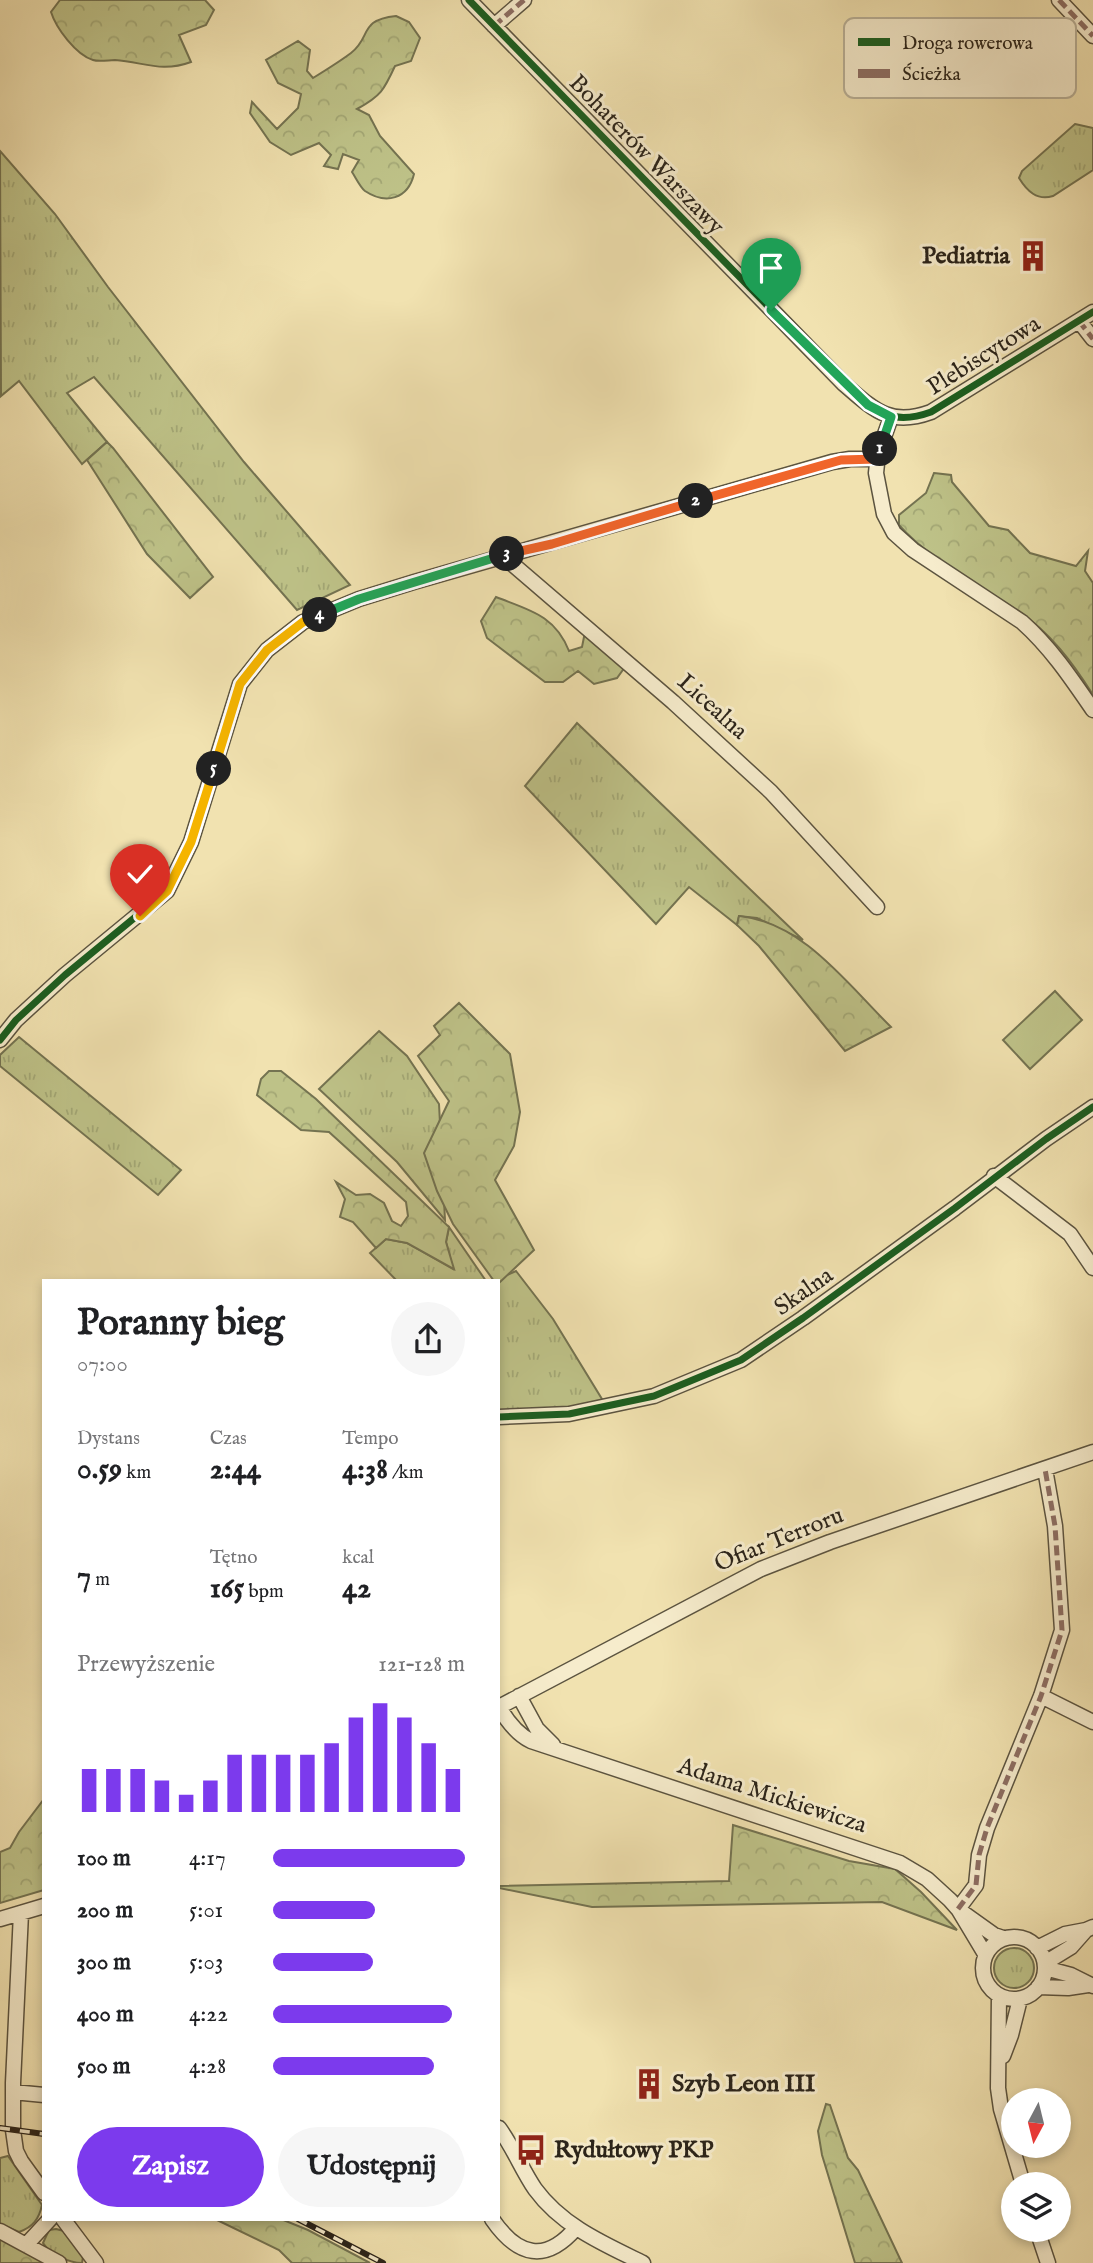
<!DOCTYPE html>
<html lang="pl">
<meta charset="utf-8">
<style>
:root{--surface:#fff;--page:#f6f6f6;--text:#202124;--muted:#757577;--accent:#7c3aed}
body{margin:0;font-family:"IM FELL English",serif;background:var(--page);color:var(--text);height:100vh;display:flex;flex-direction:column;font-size:26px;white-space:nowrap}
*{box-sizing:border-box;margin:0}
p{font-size:23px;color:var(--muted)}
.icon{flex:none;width:38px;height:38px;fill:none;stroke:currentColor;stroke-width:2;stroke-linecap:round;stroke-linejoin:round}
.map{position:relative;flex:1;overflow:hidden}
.sheet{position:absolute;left:42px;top:1279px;width:458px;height:942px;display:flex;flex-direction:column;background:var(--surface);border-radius:0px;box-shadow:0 4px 10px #0003}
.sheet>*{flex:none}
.needle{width:46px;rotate:187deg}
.buttons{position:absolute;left:1001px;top:2088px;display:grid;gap:14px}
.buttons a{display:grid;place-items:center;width:70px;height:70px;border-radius:50%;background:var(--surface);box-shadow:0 4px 10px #0003;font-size:35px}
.pin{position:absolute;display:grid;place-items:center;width:60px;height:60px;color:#fff;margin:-72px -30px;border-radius:50% 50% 50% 0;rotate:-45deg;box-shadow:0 0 7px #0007}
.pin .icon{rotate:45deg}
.km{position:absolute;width:35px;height:35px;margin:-18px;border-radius:50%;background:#222;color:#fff;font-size:19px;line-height:35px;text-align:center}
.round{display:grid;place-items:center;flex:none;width:74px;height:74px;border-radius:37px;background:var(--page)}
.head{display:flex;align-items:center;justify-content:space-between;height:119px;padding:0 35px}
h1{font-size:38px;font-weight:700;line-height:52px}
.stats{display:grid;grid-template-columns:repeat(3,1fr);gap:10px;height:119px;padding:7px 35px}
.stats div{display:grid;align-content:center}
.stats b{font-size:30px;font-weight:700}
.stats small{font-size:19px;font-weight:400}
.stats p{font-size:19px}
.chart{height:196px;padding:14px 35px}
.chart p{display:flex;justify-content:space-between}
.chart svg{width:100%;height:126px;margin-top:7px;stroke:var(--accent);stroke-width:6}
.primary-button{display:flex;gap:14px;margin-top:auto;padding:14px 35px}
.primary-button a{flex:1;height:80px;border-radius:42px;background:var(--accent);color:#fff;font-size:28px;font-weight:700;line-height:80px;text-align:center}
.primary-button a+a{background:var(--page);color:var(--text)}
ul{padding:0 35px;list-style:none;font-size:23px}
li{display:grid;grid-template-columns:112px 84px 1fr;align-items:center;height:52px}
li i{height:18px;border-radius:9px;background:var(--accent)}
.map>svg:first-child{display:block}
.grass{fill:url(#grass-tufts);stroke:#747351;stroke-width:2}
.forest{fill:url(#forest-crowns);stroke:#747351;stroke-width:2}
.pitch{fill:#bec288;stroke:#747351;stroke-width:2}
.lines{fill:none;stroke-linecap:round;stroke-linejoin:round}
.minor-casing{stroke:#5c5440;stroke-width:17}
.minor{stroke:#f6eccc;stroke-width:14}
.rail-casing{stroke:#2b241a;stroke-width:6}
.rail{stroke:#f6eccc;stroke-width:3.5;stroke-dasharray:10;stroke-linecap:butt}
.quiet{stroke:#8d6e63;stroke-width:5;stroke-dasharray:10 5;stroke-linecap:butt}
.cycleway-casing{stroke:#f6eccc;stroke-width:11}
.cycleway{stroke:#1b5e20;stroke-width:7}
.split-1-casing{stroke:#fff;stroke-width:14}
.split-2-casing{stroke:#fff;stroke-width:14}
.split-3-casing{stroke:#fff;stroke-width:14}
.split-4-casing{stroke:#fff;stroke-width:14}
.split-5-casing{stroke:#fff;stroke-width:14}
.split-6-casing{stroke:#fff;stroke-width:14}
.split-1{stroke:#22a559;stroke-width:9}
.split-2{stroke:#f0652b;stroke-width:9}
.split-3{stroke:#f0652b;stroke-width:9}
.split-4{stroke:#22a559;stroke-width:9}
.split-5{stroke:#f5b400;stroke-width:9}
.split-6{stroke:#f5b400;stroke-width:9}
.labels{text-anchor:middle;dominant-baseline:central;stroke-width:6;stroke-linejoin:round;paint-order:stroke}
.street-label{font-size:24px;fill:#2b241a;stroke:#f6eccc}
.poi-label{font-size:24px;font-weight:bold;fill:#2b241a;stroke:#f6eccc;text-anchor:start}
.key{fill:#f6eccc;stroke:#b9b097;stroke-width:2}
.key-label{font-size:19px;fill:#2b241a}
</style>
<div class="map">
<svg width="1093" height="2263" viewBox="0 0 1093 2263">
<defs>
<pattern id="grass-tufts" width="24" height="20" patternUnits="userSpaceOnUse" patternTransform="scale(1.75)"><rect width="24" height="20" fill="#bec288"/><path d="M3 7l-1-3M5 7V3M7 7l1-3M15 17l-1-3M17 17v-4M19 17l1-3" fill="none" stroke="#a3a775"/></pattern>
<pattern id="forest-crowns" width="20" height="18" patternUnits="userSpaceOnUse" patternTransform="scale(1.75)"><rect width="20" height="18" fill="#bec288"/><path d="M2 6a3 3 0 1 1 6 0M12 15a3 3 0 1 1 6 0" fill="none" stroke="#a3a775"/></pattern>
</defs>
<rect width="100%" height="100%" fill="#f1e2b0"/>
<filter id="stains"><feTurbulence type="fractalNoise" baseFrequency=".00286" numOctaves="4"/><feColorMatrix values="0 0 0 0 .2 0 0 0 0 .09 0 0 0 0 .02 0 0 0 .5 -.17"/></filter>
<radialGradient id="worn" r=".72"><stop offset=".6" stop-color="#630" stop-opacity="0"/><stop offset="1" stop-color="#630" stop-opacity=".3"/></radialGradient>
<path class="grass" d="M 1075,124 L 1093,128 L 1093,170 L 1053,196 C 1037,201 1027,191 1019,178 L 1022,171 Z
M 0,151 L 55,214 L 108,287 L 244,462 L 350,585 L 297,610 L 94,377 L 67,393 L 107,442 L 82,464 L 19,381 L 1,396 Z
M 577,723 L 803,940 L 757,918 L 739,916 L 737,925 L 689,887 L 656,924 L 525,786 Z
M 379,1031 L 407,1056 L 439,1104 L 445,1220 L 397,1162 L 319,1089 Z
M 19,1037 L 181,1170 L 158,1195 L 0,1066 L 0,1055 Z
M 449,1227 L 486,1281 L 397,1281 L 370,1253 L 386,1239 L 407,1243 L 453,1269 L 446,1242 Z
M 516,1271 L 553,1319 L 605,1404 L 499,1413 L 499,1281 L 494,1281 Z
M994 1968a20 20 0 1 1 40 0a20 20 0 1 1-40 0Z
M 8,2156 L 42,2205 C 39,2219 33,2227 19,2232 L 0,2224 L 0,2158 Z
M 56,2229 L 64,2231 L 83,2257 L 82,2263 C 69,2263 50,2254 43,2243 L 49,2230 Z"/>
<path class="forest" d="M 60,0 L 205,0 L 214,10 L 206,25 L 179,35 L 191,62 C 161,73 144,62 115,60 C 109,60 99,62 93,60 C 76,55 56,28 51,12 Z
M 396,16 L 409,22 L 420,38 L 411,61 L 395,66 C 384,90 381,96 357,109 L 369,115 L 380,136 L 414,174 C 408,199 386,205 365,191 C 360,187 356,178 352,172 L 359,160 L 343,154 L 338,169 L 324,166 L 331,155 L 319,143 L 291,155 L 270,142 L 250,113 L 252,102 L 277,129 L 298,108 L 301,94 L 278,83 L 266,60 L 298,41 L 310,50 L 307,71 L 313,78 C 326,70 339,62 351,53 C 372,37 358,20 396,16 Z
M 107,442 L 113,448 L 213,577 L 190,598 L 147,554 L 87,460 Z
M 934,473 L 951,475 L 952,482 L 989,526 L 1008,530 L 1030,553 L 1076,566 L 1088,551 L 1085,571 L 1093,583 L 1093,695 C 1073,663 1050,632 1018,611 C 981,586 927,558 899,525 L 899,515 L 926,493 Z
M 496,597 C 529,610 555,615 569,651 L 582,647 L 585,632 L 625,667 L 617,678 L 594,684 L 578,671 L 563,682 L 545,682 L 487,638 L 481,621 Z
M 739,916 C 803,922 848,985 891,1027 L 845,1051 L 759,946 L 737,925 Z
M 459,1003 L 510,1054 L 520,1112 L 514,1146 L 495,1180 L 534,1250 L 499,1283 L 499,1281 L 494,1281 L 453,1224 L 437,1191 L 424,1153 L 449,1101 L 418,1056 L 440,1035 L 434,1026 Z
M 269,1071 L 281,1071 L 316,1099 L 449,1227 L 446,1242 L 454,1269 L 407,1243 L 386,1239 L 376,1248 L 353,1222 L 340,1217 L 345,1199 L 336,1182 L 356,1195 L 370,1194 L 384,1203 L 392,1221 L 401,1226 L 408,1216 L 406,1202 L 329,1132 L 301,1130 L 257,1095 L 261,1079 Z
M 44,1799 L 44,1890 L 0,1903 L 0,1852 L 10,1848 L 19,1832 Z
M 733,1825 L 849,1861 L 895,1869 L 921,1892 L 957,1930 L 882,1902 L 592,1907 L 499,1888 L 499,1886 L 729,1881 Z
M 826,2104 L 830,2105 L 848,2158 L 858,2170 L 902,2263 L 855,2263 L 822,2155 L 818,2131 Z
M 215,2219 L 281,2219 L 308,2230 L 370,2263 L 292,2263 L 279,2250 Z
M 0,2238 L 48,2263 L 0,2263 Z"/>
<path class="pitch" d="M 1055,991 L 1082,1020 L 1030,1069 L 1003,1040 Z"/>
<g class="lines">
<defs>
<path id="minor" d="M 469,0 L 844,384 C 874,410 890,427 931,412 L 1093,312
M 1059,0 L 1093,36
M 494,26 L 524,0
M 1079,321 L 1093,339
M 891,417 L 878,454 L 876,473 L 884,514 L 894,533 L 913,550 L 1022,622 C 1051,648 1071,678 1093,710
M 503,556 L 673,702 L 771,792 L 877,907
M 0,1040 L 16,1020 L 65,975 L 167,891 L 191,842 L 240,684 L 267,650 L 303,622 L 359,599 L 414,582 L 832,462 L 850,459 L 877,459
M 994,1176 L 1070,1234 L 1093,1268
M 499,1417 L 569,1414 L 654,1396 L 741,1360 L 803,1318 L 955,1208 L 1046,1139 L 1093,1107
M 519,1696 L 537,1729 L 553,1745
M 1041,1696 L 1093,1722
M 499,1707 L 761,1569 L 830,1542 L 1093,1452
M 499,1707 C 507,1721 517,1734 531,1741 L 900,1863 L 927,1879 L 950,1900 L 958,1909 L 985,1954
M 958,1909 L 976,1885 L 979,1855 L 987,1828 L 1041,1696 L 1062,1630 L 1055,1526 L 1045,1469
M 959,1910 L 994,1935 L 1003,1938
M 21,1913 L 13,2083 L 13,2130 L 16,2151 L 21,2161 L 44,2193
M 0,1919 L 44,1906
M983 1968a31 31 0 1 1 62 0a31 31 0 1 1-62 0Z
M 1037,1948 L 1065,1934 L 1086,1930 L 1093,1927
M 1045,1963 L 1071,1947 L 1086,1930
M 1045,1968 L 1071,1975 L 1093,1986
M 1038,1987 L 1068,1988 L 1088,1985
M 999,1996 L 998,2088 L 1001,2109 L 1023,2184
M 1003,2056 L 1011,2035 L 1020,1999
M 13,2092 L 44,2095
M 499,2128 C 513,2147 522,2170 535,2189 C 562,2226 604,2244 643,2263
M 63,2219 L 96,2263
M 492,2219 C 518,2257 546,2263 576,2228
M 1037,2230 L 1048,2263
M 0,2231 L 59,2263
M 26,2245 L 50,2219"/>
</defs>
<use href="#minor" class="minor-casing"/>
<use href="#minor" class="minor"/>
<defs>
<path id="rail" d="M 0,2128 L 44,2134
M 298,2219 L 383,2263"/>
</defs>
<use href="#rail" class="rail-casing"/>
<use href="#rail" class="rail"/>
<path class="quiet" d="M 1059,0 L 1093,36
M 494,26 L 524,0
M 1079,321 L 1093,339
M 958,1909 L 976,1885 L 979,1855 L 987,1828 L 1041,1696 L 1062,1630 L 1055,1526 L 1045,1469"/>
<defs>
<path id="cycleway" d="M 469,0 L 844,384 C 874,410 890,427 931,412 L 1093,312
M 0,1040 L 16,1020 L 65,975 L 167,891 L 191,842 L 240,684 L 267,650 L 303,622 L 359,599 L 414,582 L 832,462 L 850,459 L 877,459
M 499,1417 L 569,1414 L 654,1396 L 741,1360 L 803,1318 L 955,1208 L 1046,1139 L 1093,1107"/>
</defs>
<use href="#cycleway" class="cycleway-casing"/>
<use href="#cycleway" class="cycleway"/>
</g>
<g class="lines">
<defs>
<path id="split-1" d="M 771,310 L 868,405 L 891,417 L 880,449"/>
<path id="split-2" d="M 696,501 L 841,460 L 877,459 L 880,449"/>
<path id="split-3" d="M 507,554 L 552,544 L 696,501"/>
<path id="split-4" d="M 320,615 L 359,599 L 507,554"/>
<path id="split-5" d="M 214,769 L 240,684 L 267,650 L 303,622 L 320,615"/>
<path id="split-6" d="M 140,916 L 167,891 L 191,842 L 214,769"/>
</defs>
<use href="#split-1" class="split-1-casing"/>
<use href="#split-2" class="split-2-casing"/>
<use href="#split-3" class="split-3-casing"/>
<use href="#split-4" class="split-4-casing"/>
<use href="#split-5" class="split-5-casing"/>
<use href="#split-6" class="split-6-casing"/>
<use href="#split-1" class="split-1"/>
<use href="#split-2" class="split-2"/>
<use href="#split-3" class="split-3"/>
<use href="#split-4" class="split-4"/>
<use href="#split-5" class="split-5"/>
<use href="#split-6" class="split-6"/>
</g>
<defs>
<symbol id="building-bare" viewBox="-9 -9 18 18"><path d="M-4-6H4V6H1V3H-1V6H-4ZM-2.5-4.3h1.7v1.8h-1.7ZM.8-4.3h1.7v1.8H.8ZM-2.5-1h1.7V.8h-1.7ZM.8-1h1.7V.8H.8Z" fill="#8f2418" stroke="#f6eccc" stroke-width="2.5" paint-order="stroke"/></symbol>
<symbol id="bus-bare" viewBox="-9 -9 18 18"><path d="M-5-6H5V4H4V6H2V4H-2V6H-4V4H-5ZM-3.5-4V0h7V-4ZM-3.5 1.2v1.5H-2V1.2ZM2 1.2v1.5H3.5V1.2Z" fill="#8f2418" stroke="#f6eccc" stroke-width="2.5" paint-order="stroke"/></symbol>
</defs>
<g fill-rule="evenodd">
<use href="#building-bare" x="1011" y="234" width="44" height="44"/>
<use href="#building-bare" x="627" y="2062" width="44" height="44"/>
<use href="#bus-bare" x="509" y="2128" width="44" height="44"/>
</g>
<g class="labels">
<g class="street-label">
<text transform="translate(646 155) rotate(46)">Bohaterów Warszawy</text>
<text transform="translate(984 356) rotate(-32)">Plebiscytowa</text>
<text transform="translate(712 707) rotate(42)">Licealna</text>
<text transform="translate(804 1292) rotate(-35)">Skalna</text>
<text transform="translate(779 1540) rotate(-22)">Ofiar Terroru</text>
<text transform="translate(772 1796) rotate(18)">Adama Mickiewicza</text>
</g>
<g class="poi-label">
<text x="1010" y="256" text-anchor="end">Pediatria</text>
<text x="672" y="2084">Szyb Leon III</text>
<text x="554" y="2150">Rydułtowy PKP</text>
</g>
</g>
<rect x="844" y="18" width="232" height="80" rx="10" class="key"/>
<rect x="858" y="38" width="32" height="8" fill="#1b5e20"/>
<rect x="858" y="69" width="32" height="9" fill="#8d6e63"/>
<g class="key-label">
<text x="902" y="49">Droga rowerowa</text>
<text x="902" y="80">Ścieżka</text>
</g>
<rect width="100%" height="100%" filter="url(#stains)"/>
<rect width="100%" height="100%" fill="url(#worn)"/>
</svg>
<div class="buttons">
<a><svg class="needle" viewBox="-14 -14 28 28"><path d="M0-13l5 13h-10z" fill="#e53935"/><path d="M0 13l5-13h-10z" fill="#757577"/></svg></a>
<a><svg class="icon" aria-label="layers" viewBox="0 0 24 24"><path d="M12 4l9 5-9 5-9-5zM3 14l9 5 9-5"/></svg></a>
</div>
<div class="pin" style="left:771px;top:310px;background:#1e9e55"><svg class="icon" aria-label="arrive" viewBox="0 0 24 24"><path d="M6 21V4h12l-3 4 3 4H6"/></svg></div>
<div class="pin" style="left:140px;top:916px;background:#d93025"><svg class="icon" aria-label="check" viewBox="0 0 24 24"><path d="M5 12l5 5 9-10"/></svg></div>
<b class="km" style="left:880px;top:449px">1</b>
<b class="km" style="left:696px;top:501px">2</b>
<b class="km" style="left:507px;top:554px">3</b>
<b class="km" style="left:320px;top:615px">4</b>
<b class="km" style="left:214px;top:769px">5</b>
<section class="sheet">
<div class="head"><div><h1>Poranny bieg</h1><p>07:00</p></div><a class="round"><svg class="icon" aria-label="share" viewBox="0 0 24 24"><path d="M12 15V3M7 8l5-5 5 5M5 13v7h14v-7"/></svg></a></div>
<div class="stats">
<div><p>Dystans</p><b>0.59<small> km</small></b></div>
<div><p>Czas</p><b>2:44</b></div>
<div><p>Tempo</p><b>4:38<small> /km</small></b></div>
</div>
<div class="stats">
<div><b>7<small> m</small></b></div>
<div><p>Tętno</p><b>165<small> bpm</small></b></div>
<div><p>kcal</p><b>42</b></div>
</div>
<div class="chart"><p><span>Przewyższenie</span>121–128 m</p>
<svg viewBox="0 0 160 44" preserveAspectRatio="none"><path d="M5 44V29M15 44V29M25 44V29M35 44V33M45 44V38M55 44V33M65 44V24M75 44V24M85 44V24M95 44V24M105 44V20M115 44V11M125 44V6M135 44V11M145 44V20M155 44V29"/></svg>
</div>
<ul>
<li><b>100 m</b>4:17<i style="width:100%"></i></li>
<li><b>200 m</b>5:01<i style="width:53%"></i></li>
<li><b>300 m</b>5:03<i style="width:52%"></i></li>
<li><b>400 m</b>4:22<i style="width:93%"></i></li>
<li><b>500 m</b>4:28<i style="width:84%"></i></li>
</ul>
<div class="primary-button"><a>Zapisz</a><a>Udostępnij</a></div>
</section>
</div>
